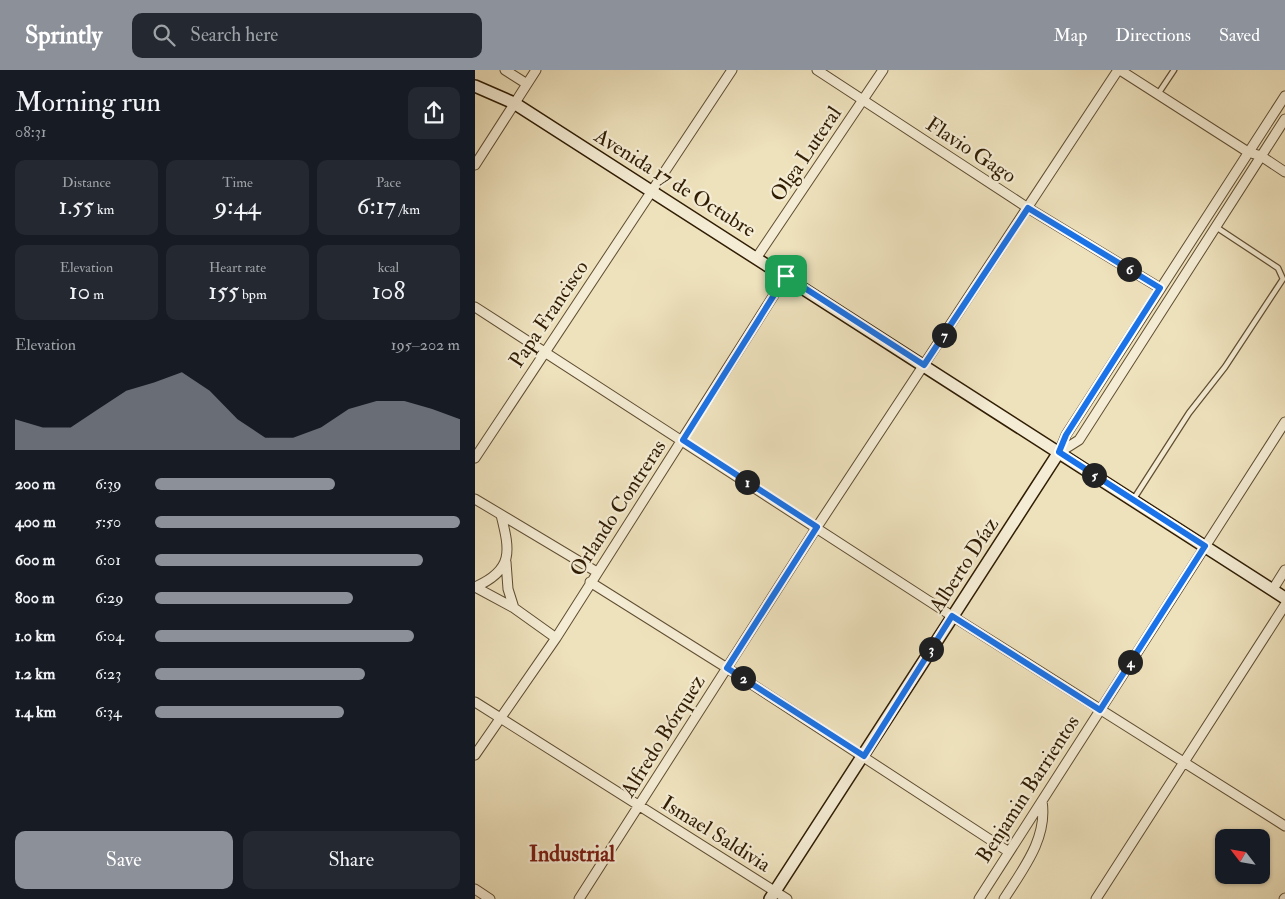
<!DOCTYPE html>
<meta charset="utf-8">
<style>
:root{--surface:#171b24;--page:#242831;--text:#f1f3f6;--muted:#9ea1a6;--accent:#8c9099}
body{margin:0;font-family:"IM FELL Double Pica",serif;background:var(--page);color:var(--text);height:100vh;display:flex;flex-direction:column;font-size:19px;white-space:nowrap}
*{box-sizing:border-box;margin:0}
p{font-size:16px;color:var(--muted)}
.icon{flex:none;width:28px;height:28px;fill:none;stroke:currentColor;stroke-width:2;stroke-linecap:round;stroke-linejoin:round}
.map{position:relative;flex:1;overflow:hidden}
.sheet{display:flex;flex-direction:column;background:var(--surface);width:475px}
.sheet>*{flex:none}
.needle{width:32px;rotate:301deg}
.controls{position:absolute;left:740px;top:759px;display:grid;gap:10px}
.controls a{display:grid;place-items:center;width:55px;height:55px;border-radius:10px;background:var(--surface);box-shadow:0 1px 4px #0004;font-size:25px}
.pin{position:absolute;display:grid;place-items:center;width:42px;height:42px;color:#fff;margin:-21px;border-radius:10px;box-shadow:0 2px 8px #0006}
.km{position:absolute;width:25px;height:25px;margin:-12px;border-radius:50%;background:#222;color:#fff;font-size:14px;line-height:25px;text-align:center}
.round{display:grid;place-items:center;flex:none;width:52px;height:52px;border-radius:10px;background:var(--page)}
.summary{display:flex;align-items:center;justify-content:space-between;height:85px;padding:0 15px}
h1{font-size:28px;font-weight:600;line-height:38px}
.stats{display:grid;grid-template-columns:repeat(3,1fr);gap:8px;height:85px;padding:5px 15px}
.stats div{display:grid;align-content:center;border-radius:10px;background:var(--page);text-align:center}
.stats b{font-size:25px;font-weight:600}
.stats small{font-size:14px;font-weight:400}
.stats p{font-size:14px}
.chart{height:140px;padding:10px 15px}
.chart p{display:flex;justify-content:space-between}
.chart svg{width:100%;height:90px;margin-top:5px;fill:var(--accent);opacity:.7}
.primary-button{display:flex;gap:10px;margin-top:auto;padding:10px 15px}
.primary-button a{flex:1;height:58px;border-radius:10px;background:var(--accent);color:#fff;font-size:20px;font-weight:600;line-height:58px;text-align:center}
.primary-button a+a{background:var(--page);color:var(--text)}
ul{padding:0 15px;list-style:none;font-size:16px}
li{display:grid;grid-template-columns:80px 60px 1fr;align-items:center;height:38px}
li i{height:12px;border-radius:6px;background:var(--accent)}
header{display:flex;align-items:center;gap:30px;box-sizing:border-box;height:70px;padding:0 25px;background:var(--accent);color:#fff}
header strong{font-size:24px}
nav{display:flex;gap:28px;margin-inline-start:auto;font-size:18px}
.search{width:350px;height:45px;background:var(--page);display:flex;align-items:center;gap:12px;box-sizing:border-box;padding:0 18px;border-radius:10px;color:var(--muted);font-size:19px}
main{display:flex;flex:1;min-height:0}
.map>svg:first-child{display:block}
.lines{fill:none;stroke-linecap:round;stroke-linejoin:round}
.lane-casing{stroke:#604e32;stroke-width:7}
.street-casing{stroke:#604e32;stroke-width:11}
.secondary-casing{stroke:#301d04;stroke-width:14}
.lane{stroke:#f4ecd4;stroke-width:4.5}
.street{stroke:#f4ecd4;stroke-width:9}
.secondary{stroke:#f4ecd4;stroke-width:11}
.route-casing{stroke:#fff;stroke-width:10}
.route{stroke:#1a73e8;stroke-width:6}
.labels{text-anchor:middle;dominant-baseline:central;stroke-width:4.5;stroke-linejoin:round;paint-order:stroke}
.street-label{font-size:21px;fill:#301d04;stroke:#f4ecd4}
.neighbourhood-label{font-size:22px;font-weight:bold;fill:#7a1f14;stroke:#f4ecd4}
</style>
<header>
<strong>Sprintly</strong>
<div class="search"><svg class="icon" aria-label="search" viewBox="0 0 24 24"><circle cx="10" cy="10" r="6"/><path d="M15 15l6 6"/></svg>Search here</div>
<nav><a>Map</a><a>Directions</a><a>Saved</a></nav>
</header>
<main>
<section class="sheet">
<div class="summary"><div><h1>Morning run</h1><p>08:31</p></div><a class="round"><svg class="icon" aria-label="share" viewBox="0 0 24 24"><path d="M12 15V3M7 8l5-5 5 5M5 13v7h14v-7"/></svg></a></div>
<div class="stats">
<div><p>Distance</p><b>1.55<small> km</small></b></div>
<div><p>Time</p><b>9:44</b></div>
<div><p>Pace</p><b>6:17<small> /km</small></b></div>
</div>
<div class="stats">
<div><p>Elevation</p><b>10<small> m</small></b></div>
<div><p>Heart rate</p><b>155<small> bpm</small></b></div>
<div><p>kcal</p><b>108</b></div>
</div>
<div class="chart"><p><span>Elevation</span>195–202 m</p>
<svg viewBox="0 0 160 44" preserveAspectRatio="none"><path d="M0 44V29L10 33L20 33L30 24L40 15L50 11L60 6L70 15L80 29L90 38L100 38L110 33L120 24L130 20L140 20L150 24L160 29V44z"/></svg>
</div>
<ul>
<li><b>200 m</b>6:39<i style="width:59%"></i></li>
<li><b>400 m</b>5:50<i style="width:100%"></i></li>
<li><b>600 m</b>6:01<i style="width:88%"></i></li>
<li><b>800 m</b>6:29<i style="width:65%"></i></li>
<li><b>1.0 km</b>6:04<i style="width:85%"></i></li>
<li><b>1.2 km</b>6:23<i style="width:69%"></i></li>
<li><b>1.4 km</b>6:34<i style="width:62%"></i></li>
</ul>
<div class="primary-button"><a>Save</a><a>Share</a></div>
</section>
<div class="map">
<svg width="810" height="829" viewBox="0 0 810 829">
<rect width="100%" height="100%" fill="#eee2bd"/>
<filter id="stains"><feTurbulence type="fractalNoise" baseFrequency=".004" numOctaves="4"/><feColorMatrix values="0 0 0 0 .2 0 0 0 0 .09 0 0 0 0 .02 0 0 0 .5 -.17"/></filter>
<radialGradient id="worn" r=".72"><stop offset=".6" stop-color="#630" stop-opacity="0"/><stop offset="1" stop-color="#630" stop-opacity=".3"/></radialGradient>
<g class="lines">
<defs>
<path id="lane" d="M 683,24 L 699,0
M 658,430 L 714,343 L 750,297 L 808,209 L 803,198 L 741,157"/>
<path id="street" d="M 30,0 L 52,14
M 342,0 L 553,138 L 685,218
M 645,0 L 773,82 L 786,86 L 810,102
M 0,95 L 61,0
M 282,187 L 408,0
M 0,237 L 477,546 L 810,756
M 584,382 L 591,365 L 810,26
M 585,382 L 604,370 L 810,49
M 0,388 L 257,0
M 0,429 L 122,502
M 31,492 L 33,519 L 39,538
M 115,512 L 252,598 L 534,782
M 0,517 L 39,538 L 81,568
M 0,517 C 39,500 35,481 26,445
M 798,519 L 810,500
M 0,632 L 312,829
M 0,685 L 81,568 L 311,206
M 0,819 L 15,829
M 104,829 L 342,457 L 643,0
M 504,829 L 810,352
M 529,829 C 548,799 573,768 567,731
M 621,829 L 810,535
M 809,829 L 810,828"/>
<path id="secondary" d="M 0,16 L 39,33 L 810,528
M 295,829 L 584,382"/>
</defs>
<use href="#lane" class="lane-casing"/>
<use href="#street" class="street-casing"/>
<use href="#secondary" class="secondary-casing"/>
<use href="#lane" class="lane"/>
<use href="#street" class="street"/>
<use href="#secondary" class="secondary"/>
</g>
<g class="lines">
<defs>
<path id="route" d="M 553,138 L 685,218 L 591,365 L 584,382 L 730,476 L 625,640 L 477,546 L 389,686 L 252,598 L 342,457 L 208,370 L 311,206 L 449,295 Z"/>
</defs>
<use href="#route" class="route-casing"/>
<use href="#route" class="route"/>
</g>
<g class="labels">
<g class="street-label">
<text transform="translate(496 80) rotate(33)">Flavio Gago</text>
<text transform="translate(331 84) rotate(-56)">Olga Luteral</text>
<text transform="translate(200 113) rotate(32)">Avenida 17 de Octubre</text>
<text transform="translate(74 244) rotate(-56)">Papa Francisco</text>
<text transform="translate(143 438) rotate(-57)">Orlando Contreras</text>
<text transform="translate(489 495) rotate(-57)">Alberto Díaz</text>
<text transform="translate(188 666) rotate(-58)">Alfredo Bórquez</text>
<text transform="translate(553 719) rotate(-57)">Benjamin Barrientos</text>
<text transform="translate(241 764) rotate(32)">Ismael Saldivia</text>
</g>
<g class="neighbourhood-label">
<text x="97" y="784">Industrial</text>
</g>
</g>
<rect width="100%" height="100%" filter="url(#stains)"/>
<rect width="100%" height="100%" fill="url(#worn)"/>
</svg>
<div class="controls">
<a><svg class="needle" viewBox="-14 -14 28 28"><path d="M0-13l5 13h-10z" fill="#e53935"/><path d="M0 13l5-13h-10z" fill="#9ea1a6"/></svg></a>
</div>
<div class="pin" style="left:311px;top:206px;background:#1e9e55"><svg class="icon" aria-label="arrive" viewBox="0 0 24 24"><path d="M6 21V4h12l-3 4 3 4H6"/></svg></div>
<b class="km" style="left:272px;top:412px">1</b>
<b class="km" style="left:268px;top:608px">2</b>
<b class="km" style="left:456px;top:579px">3</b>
<b class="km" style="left:655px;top:592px">4</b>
<b class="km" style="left:619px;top:405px">5</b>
<b class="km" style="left:654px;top:199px">6</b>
<b class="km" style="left:469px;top:265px">7</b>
</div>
</main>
